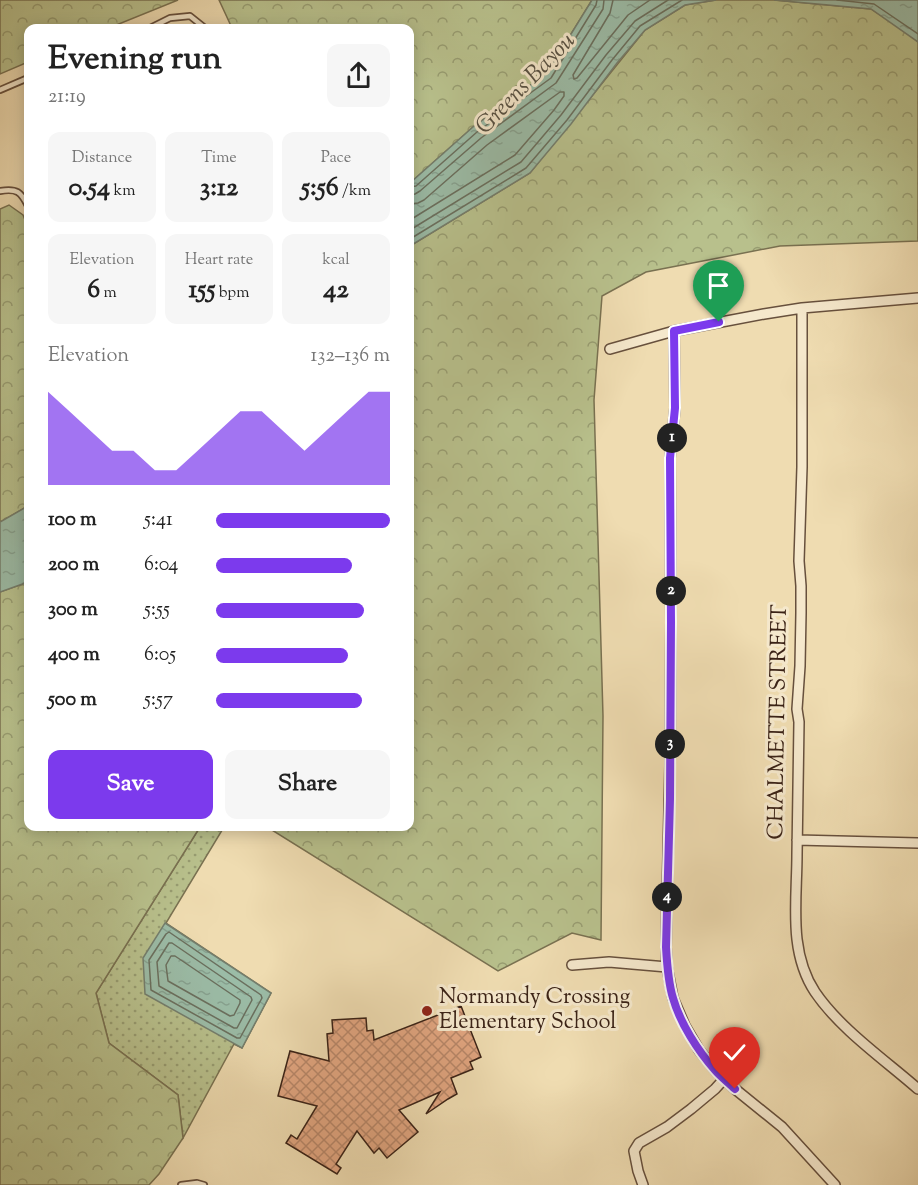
<!DOCTYPE html>
<meta charset="utf-8">
<style>
:root{--surface:#fff;--page:#f6f6f6;--text:#222;--muted:#767676;--accent:#7c3aed}
body{margin:0;font-family:"Sorts Mill Goudy",serif;background:var(--page);color:var(--text);height:100vh;display:flex;flex-direction:column;font-size:22px;white-space:nowrap}
*{box-sizing:border-box;margin:0}
p{font-size:20px;color:var(--muted)}
.icon{flex:none;width:33px;height:33px;fill:none;stroke:currentColor;stroke-width:2;stroke-linecap:round;stroke-linejoin:round}
.map{position:relative;flex:1;overflow:hidden}
.side{position:absolute;left:24px;top:24px;width:390px;height:807px;display:flex;flex-direction:column;background:var(--surface);border-radius:12px;box-shadow:0 3px 15px #0003}
.side>*{flex:none}
.pin{position:absolute;display:grid;place-items:center;width:51px;height:51px;color:#fff;margin:-62px -26px;border-radius:50% 50% 50% 0;rotate:-45deg;box-shadow:0 0 6px #0007}
.pin .icon{rotate:45deg}
.km{position:absolute;width:30px;height:30px;margin:-15px;border-radius:50%;background:#222;color:#fff;font-size:16px;line-height:30px;text-align:center}
.round{display:grid;place-items:center;flex:none;width:63px;height:63px;border-radius:12px;background:var(--page)}
.head{display:flex;align-items:center;justify-content:space-between;height:102px;padding:0 24px}
h1{font-size:33px;font-weight:700;line-height:45px}
.figures{display:grid;grid-template-columns:repeat(3,1fr);gap:9px;height:102px;padding:6px 24px}
.figures div{display:grid;align-content:center;border-radius:12px;background:var(--page);text-align:center}
.figures b{font-size:26px;font-weight:700}
.figures small{font-size:16px;font-weight:400}
.figures p{font-size:16px}
.chart{height:168px;padding:12px 24px}
.chart p{display:flex;justify-content:space-between}
.chart svg{width:100%;height:108px;margin-top:6px;fill:var(--accent);opacity:.7}
.cta{display:flex;gap:12px;margin-top:auto;padding:12px 24px}
.cta a{flex:1;height:69px;border-radius:12px;background:var(--accent);color:#fff;font-size:24px;font-weight:700;line-height:69px;text-align:center}
.cta a+a{background:var(--page);color:var(--text)}
ul{padding:0 24px;list-style:none;font-size:20px}
li{display:grid;grid-template-columns:96px 72px 1fr;align-items:center;height:45px}
li i{height:15px;border-radius:8px;background:var(--accent)}
.map>svg:first-child{display:block}
.grass{fill:url(#grass-dots);stroke:#797151;stroke-width:1.5}
.forest{fill:url(#forest-crowns);stroke:#797151;stroke-width:1.5}
.water{fill:url(#water-ripples);stroke:#747e6d;stroke-width:1.5}
.lines{fill:none;stroke-linecap:round;stroke-linejoin:round}
.shore{stroke:#6a6f5e;stroke-width:1.5}
.building{fill:url(#building-cross-hatch);stroke:#3a2216;stroke-width:1.5}
.service-casing{stroke:#67503d;stroke-width:8}
.minor-casing{stroke:#67503d;stroke-width:12}
.service{stroke:#f5e8cc;stroke-width:4.5}
.minor{stroke:#f5e8cc;stroke-width:9}
.route-casing{stroke:#fff;stroke-width:12}
.route{stroke:#7c3aed;stroke-width:8}
.poi-dot{fill:#8f2418;stroke:#f5e8cc;stroke-width:2}
.labels{text-anchor:middle;dominant-baseline:central;stroke-width:6;stroke-linejoin:round;paint-order:stroke}
.street-label{font-size:22px;fill:#3a2216;stroke:#f5e8cc}
.poi-label{font-size:22px;fill:#3a2216;stroke:#f5e8cc;text-anchor:start}
.water-label{font-size:24px;font-style:italic;fill:#575042;stroke:#f5e8cc}
</style>
<div class="map">
<svg width="918" height="1185" viewBox="0 0 918 1185">
<defs>
<pattern id="grass-dots" width="8" height="8" patternUnits="userSpaceOnUse" patternTransform="scale(1.5)"><rect width="8" height="8" fill="#b8c08c"/><path d="M2 2h.1M6 6h.1" fill="none" stroke="#979c71" stroke-width="1.8" stroke-linecap="round"/></pattern>
<pattern id="forest-crowns" width="20" height="18" patternUnits="userSpaceOnUse" patternTransform="scale(1.5)"><rect width="20" height="18" fill="#b8c08c"/><path d="M2 6a3 3 0 1 1 6 0M12 15a3 3 0 1 1 6 0" fill="none" stroke="#979c71"/></pattern>
<pattern id="water-ripples" width="26" height="14" patternUnits="userSpaceOnUse" patternTransform="scale(1.5)"><rect width="26" height="14" fill="#9bbca7"/><path d="M2 4q2-2 4 0t4 0M15 11q2-2 4 0t4 0" fill="none" stroke="#86a18f"/></pattern>
<pattern id="building-cross-hatch" width="8" height="8" patternUnits="userSpaceOnUse" patternTransform="scale(1.5)"><rect width="8" height="8" fill="#e1a580"/><path d="M0 0l8 8M0 8l8-8" fill="none" stroke="#b78668"/></pattern>
</defs>
<rect width="100%" height="100%" fill="#efdcb1"/>
<filter id="stains"><feTurbulence type="fractalNoise" baseFrequency=".00333" numOctaves="4"/><feColorMatrix values="0 0 0 0 .2 0 0 0 0 .09 0 0 0 0 .02 0 0 0 .5 -.17"/></filter>
<radialGradient id="worn" r=".72"><stop offset=".6" stop-color="#630" stop-opacity="0"/><stop offset="1" stop-color="#630" stop-opacity=".3"/></radialGradient>
<path class="grass" d="M 200,827 L 224,827 L 166,923 L 271,993 L 242,1048 L 234,1044 L 183,1138 L 178,1095 L 109,1043 L 96,993 Z"/>
<path class="forest" d="M 0,0 L 178,0 L 109,28 L 28,28 L 28,62 L 0,74 Z
M 219,0 L 592,0 L 547,73 L 473,127 L 410,183 L 410,28 L 232,28 Z
M 716,0 L 774,0 L 871,9 L 916,39 L 918,42 L 918,241 L 780,246 L 646,272 L 602,296 L 594,400 L 603,716 L 601,940 L 572,933 L 498,971 L 267,827 L 410,826 L 410,246 L 530,173 L 645,30 L 685,5 Z
M 9,205 L 23,215 L 28,227 L 28,506 L 0,522 L 0,209 Z
M 28,582 L 28,826 L 200,827 L 96,993 L 109,1043 L 178,1095 L 183,1138 L 159,1174 L 149,1185 L 0,1185 L 0,592 Z"/>
<path class="water" d="M 592,0 L 716,0 L 685,5 L 645,30 L 617,63 L 571,124 L 530,173 L 410,246 L 410,183 L 473,127 L 547,73 Z
M 774,0 L 918,0 L 918,42 L 871,9 Z
M 28,506 L 28,582 L 0,592 L 0,522 Z
M 165,923 L 271,993 L 242,1048 L 145,994 L 143,958 Z"/>
<g class="lines">
<path class="shore" d="M 613,0 L 610,13 L 573,75 L 574,79 L 577,78 L 628,15 L 650,0
M 837,0 L 874,4 L 918,34
M 410,187 L 416,186 L 477,132 L 551,78 L 596,5 L 597,0
M 410,195 L 415,194 L 420,191 L 481,138 L 556,83 L 603,9 L 604,0
M 410,204 L 418,203 L 424,200 L 487,145 L 560,92 L 564,92 L 564,96 L 554,110 L 515,155 L 410,220
M 410,230 L 521,162 L 561,115 L 606,55 L 635,21 L 668,0
M 410,239 L 526,168 L 567,120 L 612,60 L 640,26 L 682,0
M 169,932 L 261,995 L 262,998 L 240,1038 L 237,1038 L 151,990 L 149,960 L 166,934 Z
M 169,943 L 172,943 L 251,997 L 252,1000 L 237,1028 L 234,1028 L 159,986 L 157,962 Z
M 171,956 L 175,956 L 240,1000 L 240,1003 L 234,1015 L 230,1016 L 168,981 L 166,965 Z"/>
</g>
<path class="building" d="M 461,1006 L 481,1057 L 470,1062 L 473,1069 L 451,1078 L 457,1094 L 448,1099 L 426,1114 L 440,1092 L 399,1110 L 418,1132 L 387,1158 L 379,1148 L 374,1153 L 357,1131 L 336,1164 L 341,1168 L 337,1174 L 286,1143 L 291,1135 L 297,1139 L 317,1106 L 278,1096 L 290,1051 L 329,1061 L 327,1034 L 333,1033 L 332,1020 L 366,1018 L 367,1031 L 373,1030 L 374,1040 Z"/>
<g class="lines">
<defs>
<path id="service" d="M 150,28 L 170,18 L 190,16 L 205,28
M 0,90 L 28,78
M 0,191 C 17,188 21,192 28,206
M 181,1185 L 197,1183 L 204,1185"/>
<path id="minor" d="M 802,308 L 802,467 L 799,561 L 801,586 L 801,613 L 800,666 L 797,709 L 799,722 C 798,766 798,810 797,854 C 797,901 788,951 815,992 C 840,1029 885,1060 918,1089
M 674,331 L 675,408 L 670,458 L 671,622 L 670,766 L 666,947 L 667,967 L 673,998 L 685,1026 L 699,1050 L 716,1071 L 735,1089 L 782,1127 L 835,1185
M 610,349 L 674,331 L 764,314 L 802,308 L 918,298
M 797,840 L 918,843
M 572,965 L 609,962 L 667,967
M 643,1185 L 638,1171 L 634,1151 L 639,1143 L 667,1127 L 691,1109 L 715,1089 L 724,1079"/>
</defs>
<use href="#service" class="service-casing"/>
<use href="#minor" class="minor-casing"/>
<use href="#service" class="service"/>
<use href="#minor" class="minor"/>
</g>
<g class="lines">
<defs>
<path id="route" d="M 719,322 L 674,331 L 675,408 L 670,458 L 671,622 L 670,799 L 666,947 C 667,964 668,982 673,998 C 680,1023 698,1051 715,1070 C 721,1077 729,1083 735,1089"/>
</defs>
<use href="#route" class="route-casing"/>
<use href="#route" class="route"/>
</g>
<circle class="poi-dot" cx="427" cy="1011" r="6"/>
<g class="labels">
<g class="street-label">
<text transform="translate(779 722) rotate(-89)">CHALMETTE STREET</text>
</g>
<g class="poi-label">
<text x="439" y="998">Normandy Crossing<tspan x="439" dy="25">Elementary School</tspan></text>
</g>
<g class="water-label">
<text transform="translate(526 84) rotate(-46)">Greens Bayou</text>
</g>
</g>
<rect width="100%" height="100%" filter="url(#stains)"/>
<rect width="100%" height="100%" fill="url(#worn)"/>
</svg>
<div class="pin" style="left:719px;top:322px;background:#1e9e55"><svg class="icon" aria-label="arrive" viewBox="0 0 24 24"><path d="M6 21V4h12l-3 4 3 4H6"/></svg></div>
<div class="pin" style="left:735px;top:1089px;background:#d93025"><svg class="icon" aria-label="check" viewBox="0 0 24 24"><path d="M5 12l5 5 9-10"/></svg></div>
<b class="km" style="left:672px;top:438px">1</b>
<b class="km" style="left:671px;top:591px">2</b>
<b class="km" style="left:670px;top:744px">3</b>
<b class="km" style="left:667px;top:897px">4</b>
<section class="side">
<div class="head"><div><h1>Evening run</h1><p>21:19</p></div><a class="round"><svg class="icon" aria-label="share" viewBox="0 0 24 24"><path d="M12 15V3M7 8l5-5 5 5M5 13v7h14v-7"/></svg></a></div>
<div class="figures">
<div><p>Distance</p><b>0.54<small> km</small></b></div>
<div><p>Time</p><b>3:12</b></div>
<div><p>Pace</p><b>5:56<small> /km</small></b></div>
</div>
<div class="figures">
<div><p>Elevation</p><b>6<small> m</small></b></div>
<div><p>Heart rate</p><b>155<small> bpm</small></b></div>
<div><p>kcal</p><b>42</b></div>
</div>
<div class="chart"><p><span>Elevation</span>132–136 m</p>
<svg viewBox="0 0 160 44" preserveAspectRatio="none"><path d="M0 44V6L10 14L20 22L30 30L40 30L50 38L60 38L70 30L80 22L90 14L100 14L110 22L120 30L130 22L140 14L150 6L160 6V44z"/></svg>
</div>
<ul>
<li><b>100 m</b>5:41<i style="width:100%"></i></li>
<li><b>200 m</b>6:04<i style="width:78%"></i></li>
<li><b>300 m</b>5:55<i style="width:85%"></i></li>
<li><b>400 m</b>6:05<i style="width:76%"></i></li>
<li><b>500 m</b>5:57<i style="width:84%"></i></li>
</ul>
<div class="cta"><a>Save</a><a>Share</a></div>
</section>
</div>
